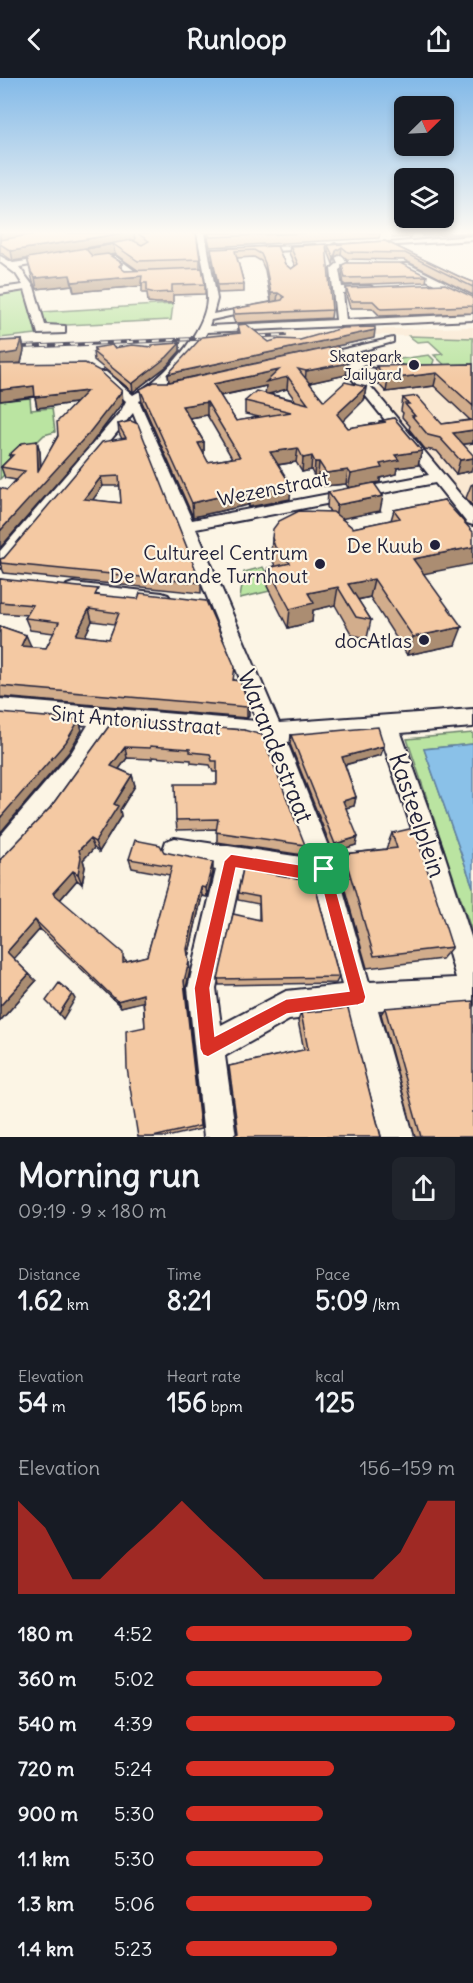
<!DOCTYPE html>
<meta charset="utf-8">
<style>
:root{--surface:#171b24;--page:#20242c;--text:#f1f3f6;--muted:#9ea1a6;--accent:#d93025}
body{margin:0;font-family:Delius,sans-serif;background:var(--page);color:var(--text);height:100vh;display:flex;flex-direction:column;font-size:22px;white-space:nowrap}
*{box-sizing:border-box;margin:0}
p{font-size:20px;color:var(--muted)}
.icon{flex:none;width:33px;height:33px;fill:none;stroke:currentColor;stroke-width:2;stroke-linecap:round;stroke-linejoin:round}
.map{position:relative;height:1059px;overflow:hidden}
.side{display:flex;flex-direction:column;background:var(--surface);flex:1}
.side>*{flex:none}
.needle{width:39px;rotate:66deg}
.fabs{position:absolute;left:394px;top:18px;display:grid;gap:12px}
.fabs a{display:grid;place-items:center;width:60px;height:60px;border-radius:9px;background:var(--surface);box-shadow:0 3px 9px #0003;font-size:30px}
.pin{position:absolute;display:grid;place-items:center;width:51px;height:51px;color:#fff;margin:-26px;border-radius:12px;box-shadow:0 3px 9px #0006}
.round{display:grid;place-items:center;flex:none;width:63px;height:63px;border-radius:9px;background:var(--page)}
.overview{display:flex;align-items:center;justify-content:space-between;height:102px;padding:0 18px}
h1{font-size:33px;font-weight:700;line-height:45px}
.figures{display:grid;grid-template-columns:repeat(3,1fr);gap:9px;height:102px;padding:6px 18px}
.figures div{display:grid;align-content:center}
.figures b{font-size:26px;font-weight:700}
.figures small{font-size:16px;font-weight:400}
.figures p{font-size:16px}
.chart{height:168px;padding:12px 18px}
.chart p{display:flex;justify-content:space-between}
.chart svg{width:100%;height:108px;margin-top:6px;fill:var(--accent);opacity:.7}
ul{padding:0 18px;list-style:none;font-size:20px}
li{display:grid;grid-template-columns:96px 72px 1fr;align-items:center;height:45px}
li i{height:15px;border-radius:8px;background:var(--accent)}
header{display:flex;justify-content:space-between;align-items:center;height:78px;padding:0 18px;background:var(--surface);font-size:27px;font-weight:700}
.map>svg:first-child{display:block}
.built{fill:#fae8d1}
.green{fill:#bae4a1;stroke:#6e836e;stroke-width:1.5}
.water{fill:#8ac1e8;stroke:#6081a3;stroke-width:1.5}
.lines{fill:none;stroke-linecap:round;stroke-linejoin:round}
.minor-casing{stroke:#22223b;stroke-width:4}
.minor{fill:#fcf5e5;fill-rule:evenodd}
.rail-casing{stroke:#22223b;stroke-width:4}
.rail{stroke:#fcf5e5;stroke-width:2;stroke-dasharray:7;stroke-linecap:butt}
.wall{fill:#d2ad8c;stroke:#22223b;stroke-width:1.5;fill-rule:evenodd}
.shaded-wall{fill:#ab8d72;stroke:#22223b;stroke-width:1.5}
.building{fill:#f4c9a3;stroke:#22223b;stroke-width:1.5;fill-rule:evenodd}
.route{fill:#d93025;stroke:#fff;stroke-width:1.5;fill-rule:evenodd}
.poi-dot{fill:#22223b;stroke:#fcf5e5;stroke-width:2}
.labels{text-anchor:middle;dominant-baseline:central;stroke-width:4.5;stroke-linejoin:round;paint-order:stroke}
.far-poi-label{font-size:16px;fill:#22223b;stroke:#fcf5e5;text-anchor:end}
.street-label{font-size:20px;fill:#22223b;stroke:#fcf5e5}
.poi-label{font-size:20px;fill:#22223b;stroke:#fcf5e5;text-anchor:end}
.near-street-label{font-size:24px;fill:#22223b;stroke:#fcf5e5}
</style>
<header><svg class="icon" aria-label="back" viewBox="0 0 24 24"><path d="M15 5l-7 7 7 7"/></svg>Runloop<svg class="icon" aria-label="share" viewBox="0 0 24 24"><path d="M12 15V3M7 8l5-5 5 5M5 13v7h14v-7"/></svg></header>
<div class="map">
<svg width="473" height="1059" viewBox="0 0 473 1059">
<rect width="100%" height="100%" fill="#fcf5e5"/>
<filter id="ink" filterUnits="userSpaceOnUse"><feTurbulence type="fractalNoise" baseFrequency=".0167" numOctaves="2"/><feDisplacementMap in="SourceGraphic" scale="12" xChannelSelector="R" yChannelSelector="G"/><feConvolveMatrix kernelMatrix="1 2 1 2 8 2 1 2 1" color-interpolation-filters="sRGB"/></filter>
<g filter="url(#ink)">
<path class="built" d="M 473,249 L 473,260 L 373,257 L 204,265 L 209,256 Z
M 442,304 L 473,318 L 473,430 L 374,311 Z"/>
<path class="green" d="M 26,212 L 36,256 L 0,260 L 0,215 Z
M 173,226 L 171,242 L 45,248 L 42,234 Z
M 409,258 L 473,260 L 473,290 L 450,292 L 434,277 L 443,276 L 429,263 L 417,264 Z
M 429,277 L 434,282 L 431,291 L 420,292 L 378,284 Z
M 30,320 L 31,332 L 52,330 L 55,354 L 44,357 L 0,401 L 0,323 Z
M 263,489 L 273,507 L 268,508 L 270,513 L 240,520 L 244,494 Z
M 473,655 L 473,666 L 424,671 L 473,809 L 473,857 L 407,661 Z"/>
<path class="water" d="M 473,666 L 473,809 L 424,671 Z"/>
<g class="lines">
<defs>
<path id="minor" d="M 197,155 L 205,155 L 217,221 L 213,236 L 257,228 L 262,231 L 211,242 L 209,248 L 336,242 L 331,191 L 338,185 L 331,168 L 335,166 L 339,168 L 347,186 L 339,192 L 342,209 L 370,208 L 375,211 L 370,214 L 343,215 L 346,242 L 473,236 L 473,242 L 207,254 L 202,263 L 157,315 L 139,323 L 192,442 L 429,397 L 345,292 L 348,285 L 353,283 C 340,277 323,285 314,278 L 393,260 L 393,264 L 353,275 L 416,292 L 416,296 L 364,287 L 357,292 L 473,432 L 473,447 L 467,445 L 435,405 L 196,451 L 279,645 L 473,631 L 473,649 L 401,655 L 443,772 L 473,865 L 473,927 L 378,932 L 414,1059 L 382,1059 L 349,935 L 289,942 L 225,978 L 236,1059 L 204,1059 L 188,910 L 216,792 L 166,781 L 163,772 L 166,763 L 175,760 L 308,780 L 264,662 L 109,648 L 87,689 L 9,786 L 0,789 L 0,758 L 71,675 L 88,647 L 0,639 L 0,621 L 257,643 L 133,335 L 6,488 L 0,490 L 0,473 L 121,333 L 126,323 L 98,298 L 98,294 L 106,294 L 133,317 C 162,303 207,253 207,220 C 207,199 200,176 197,155 ZM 380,656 L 419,772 L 456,900 L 369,904 L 337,791 L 287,664 ZM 241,796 L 301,807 L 315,805 L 342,907 L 286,913 L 221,947 L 216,910 Z
M 473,158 L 473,162 L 367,169 L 363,167 Z
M 315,167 L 312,171 L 256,174 L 252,172 L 256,170 Z
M 0,178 L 13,185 L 54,179 L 54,183 L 19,189 L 34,209 L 45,247 L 65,248 L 65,255 L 38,256 L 25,212 L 0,216 L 0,210 L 23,207 L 16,196 L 0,184 Z
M 115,178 L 139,196 L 139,200 L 133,200 L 110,183 L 98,181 Z
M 402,186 L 408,186 L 473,218 L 473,225 L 402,190 Z
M 73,505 L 162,515 L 168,517 L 171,521 L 168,525 L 162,527 L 67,515 L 64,511 L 67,507 Z"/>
</defs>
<use href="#minor" class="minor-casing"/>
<use href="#minor" class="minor"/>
<defs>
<path id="rail" d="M 246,259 L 285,257
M 0,270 L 216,260"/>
</defs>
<use href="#rail" class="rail-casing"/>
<use href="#rail" class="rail"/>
</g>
<path class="wall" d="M 0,155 L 196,155 L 200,181 L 200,190 L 205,206 L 205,216 L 173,217 L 173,225 L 156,225 L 148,224 L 147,215 L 142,215 L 142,208 L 74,214 L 72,207 L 37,211 L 33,204 L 27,180 L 13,183 L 0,174 ZM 115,176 L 139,193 L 125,193 L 122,191 L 122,185 L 110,177 Z
M 207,155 L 380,155 L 379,160 L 210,169 Z
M 393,155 L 412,155 L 411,159 L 392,160 Z
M 422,155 L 473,155 L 473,156 L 422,158 Z
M 385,163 L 458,198 L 473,204 L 473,217 L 404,182 L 347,181 L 341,176 L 335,179 L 333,186 L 328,173 L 328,167 Z
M 277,168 L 285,186 L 291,191 L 295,188 L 289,175 L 290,168 L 332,232 L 331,240 L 235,245 L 233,240 L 233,231 L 275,223 L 271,224 L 265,192 L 261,183 L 254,179 L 237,180 L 244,206 L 244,214 L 218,215 L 212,178 L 211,171 Z
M 342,187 L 427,198 L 426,204 L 344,207 L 342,193 Z
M 346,210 L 473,219 L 473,235 L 380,238 L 372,230 L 350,230 L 346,217 Z
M 238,247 L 269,264 L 374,260 L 170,304 L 337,268 L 346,297 L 309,305 L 324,323 L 366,309 L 364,322 L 342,343 L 348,350 L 379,345 L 379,343 L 394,340 L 422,373 L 418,387 L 397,390 L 396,396 L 380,400 L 380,404 L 348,410 L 346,406 L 324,408 L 318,398 L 314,398 L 311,392 L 302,394 L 296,384 L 278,387 L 290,421 L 249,429 L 248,427 L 193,439 L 142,324 L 140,311 L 169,304 L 168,296 L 238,256 ZM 266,308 L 266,315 L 245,323 L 245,336 L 259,339 L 236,343 L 220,318 ZM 287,311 L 295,322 L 269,316 ZM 207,337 L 232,380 L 208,384 L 204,377 L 204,364 L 190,340 Z
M 22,262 L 24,272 L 21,285 L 8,286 L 123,324 L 91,366 L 7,412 L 16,402 L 5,400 L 1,389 L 10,380 L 9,377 L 37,363 L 40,374 L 41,389 L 75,325 L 37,330 L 35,319 L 0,323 L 0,263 Z
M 180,265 L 180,273 L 167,288 L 133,314 L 94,282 L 93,274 L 94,274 L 94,270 L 152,269 Z
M 473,286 L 473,365 L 463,366 L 471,393 L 456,396 L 437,373 L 425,371 L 409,351 L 410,348 L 402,339 L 403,335 L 401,333 L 403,320 L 442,346 L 470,342 L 434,308 L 386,314 L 374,301 L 376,288 Z
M 131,343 L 201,505 L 201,515 L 4,495 L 0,485 L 0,481 L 4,480 L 122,361 L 119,355 L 118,346 ZM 103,408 L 120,408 L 121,425 L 92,422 Z
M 473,406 L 473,429 L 466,420 L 471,407 Z
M 328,414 L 380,433 L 341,440 L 353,450 L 391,442 L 394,432 L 444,422 L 424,496 L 455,567 L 407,577 L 370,519 L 358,522 L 371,542 L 367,560 L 352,557 L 335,527 L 313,532 L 312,544 L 288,550 L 267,508 L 268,490 L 275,488 L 271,478 L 272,460 L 330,434 L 327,429 Z
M 0,501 L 99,517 L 235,602 L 249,627 L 249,638 L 247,640 L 0,619 L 0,548 L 26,557 L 30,569 L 46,570 L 54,555 L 30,552 L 25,540 L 27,537 L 0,535 ZM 92,543 L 115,546 L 109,561 L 85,558 Z
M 112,644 L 244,652 L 305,767 L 303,777 L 217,764 L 217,751 L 177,752 L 176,742 L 217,706 L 217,694 L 213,694 L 210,687 L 191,685 L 191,682 L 152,679 L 152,681 L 127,680 L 119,691 L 132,697 L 135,708 L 120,732 L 121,738 L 99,774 L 94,770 L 83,782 L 85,789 L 82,806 L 77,802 L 60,822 L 127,883 L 147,878 L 170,797 L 132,790 L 129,781 L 164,774 L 213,794 L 207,819 L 202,818 L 188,879 L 190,892 L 186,910 L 201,1051 L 167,1059 L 138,1059 L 145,949 L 143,923 L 121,929 L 40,851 L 14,881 L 36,903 L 0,943 L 0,782 L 50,730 Z
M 291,657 L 381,677 L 345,687 L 356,719 L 354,728 L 346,730 L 356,767 L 333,774 L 290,666 Z
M 392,755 L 452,869 L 442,881 L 367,890 L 339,791 L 344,776 L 386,771 Z
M 243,791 L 339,899 L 336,905 L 219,907 L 218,901 L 259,842 L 259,826 L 238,822 L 238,815 Z
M 385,930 L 473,1059 L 415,1059 L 381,936 Z
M 301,935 L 381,1059 L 238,1056 L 229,988 L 304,972 L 298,943 Z"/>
<path class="shaded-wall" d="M 0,155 L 58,155 L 0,164 Z
M 124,155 L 134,155 L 135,162 L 13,183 L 11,173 Z
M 113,166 L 115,176 L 87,181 L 86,171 Z
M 342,169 L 341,176 L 335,179 L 333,186 L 336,173 Z
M 70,197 L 72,207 L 37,211 L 35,200 Z
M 142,198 L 142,208 L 74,214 L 72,204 Z
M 271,215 L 278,215 L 277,223 L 271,224 Z
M 375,252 L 374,260 L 169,304 L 168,296 Z
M 22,262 L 24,272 L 21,285 L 0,287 L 0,277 Z
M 180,265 L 180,273 L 167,288 L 133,314 L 132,306 Z
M 348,285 L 346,297 L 305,306 L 306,293 Z
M 279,292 L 288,299 L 287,311 L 265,317 L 266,308 L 213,319 L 213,306 Z
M 437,295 L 434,308 L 386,314 L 388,301 Z
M 34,308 L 36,318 L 0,323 L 0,312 Z
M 366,309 L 364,322 L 336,350 L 337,336 Z
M 87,313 L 89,323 L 37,330 L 35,319 Z
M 122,313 L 123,324 L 91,366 L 0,470 L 0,453 Z
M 207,324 L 207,337 L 183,341 L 182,328 Z
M 473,352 L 473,365 L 449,368 L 453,355 Z
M 37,363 L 40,374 L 41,404 L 38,393 Z
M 204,364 L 204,378 L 198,365 Z
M 298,370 L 296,384 L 269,388 L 270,374 Z
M 422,373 L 418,387 L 397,390 L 396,396 L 380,400 L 380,404 L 348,410 L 351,396 L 380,386 L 395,377 Z
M 312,378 L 311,392 L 302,394 L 303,380 Z
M 473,380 L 473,387 L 471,393 L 456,396 L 460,382 Z
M 315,384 L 319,384 L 318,398 L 314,398 Z
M 348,392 L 346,406 L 324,408 L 326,395 Z
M 101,399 L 103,408 L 86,431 L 84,421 Z
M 291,407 L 290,421 L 249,429 L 249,415 Z
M 248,412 L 248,427 L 193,439 L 192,425 Z
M 383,418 L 380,433 L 335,442 L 337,427 Z
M 473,469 L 473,486 L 408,499 L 413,481 Z
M 374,501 L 370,519 L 347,524 L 348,506 Z
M 338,509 L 335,527 L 313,532 L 312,544 L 288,550 L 290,531 L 308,515 Z
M 89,531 L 92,543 L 80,569 L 76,557 Z
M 462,549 L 455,567 L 407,577 L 413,559 Z
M 26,557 L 31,568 L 25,580 L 21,568 Z
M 249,627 L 249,638 L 247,640 L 247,629 Z
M 79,642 L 82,652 L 69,674 L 0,755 L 0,740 Z
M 384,668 L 381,677 L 340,688 L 342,679 Z
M 125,669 L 127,680 L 114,698 L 111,688 Z
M 132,697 L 135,708 L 120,732 L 121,738 L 99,774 L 95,764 L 114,726 Z
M 356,719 L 354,728 L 341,731 L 343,723 Z
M 358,759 L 356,767 L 333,774 L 335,766 Z
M 90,761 L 94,770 L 83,782 L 85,789 L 82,806 L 78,796 L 79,772 Z
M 213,784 L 213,794 L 207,819 L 206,810 Z
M 73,793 L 77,802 L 58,824 L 53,815 Z
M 201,809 L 202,818 L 188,879 L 190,892 L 186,910 L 201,1051 L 200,1048 L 184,903 L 187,871 Z
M 35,842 L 40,851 L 13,881 L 7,874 Z
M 29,896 L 36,903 L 0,943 L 0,928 Z
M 72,916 L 75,921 L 63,941 L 59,936 Z
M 143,916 L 146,923 L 121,929 L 117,923 Z"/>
<path class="building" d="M 41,155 L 124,155 L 11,173 L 0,166 L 0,162 Z
M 137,155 L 196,155 L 200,181 L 138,183 L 113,166 L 86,171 L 92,178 L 108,176 L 122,185 L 119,188 L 125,193 L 202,190 L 205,206 L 172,207 L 172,214 L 155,215 L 147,213 L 147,205 L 141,205 L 142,198 L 72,204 L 70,197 L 35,200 L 31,194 L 27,180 L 132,162 L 142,167 L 149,163 Z
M 208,155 L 310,155 L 210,159 Z
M 385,163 L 458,198 L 473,204 L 473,209 L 405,175 L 348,174 L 342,169 L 336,173 L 334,180 L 328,167 Z
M 326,166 L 332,232 L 235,236 L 233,231 L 282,222 L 284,219 L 278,215 L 271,215 L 265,185 L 261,176 L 254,172 L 235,173 L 244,206 L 218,207 L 211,171 L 277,168 L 285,186 L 291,191 L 298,186 L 290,168 Z
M 346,185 L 400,185 L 427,198 L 345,200 L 342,187 Z
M 445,206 L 473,219 L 473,228 L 381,231 L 373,223 L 351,223 L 346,210 Z
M 246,246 L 269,264 L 279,261 L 300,262 L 342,250 L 375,249 L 375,252 L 168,296 L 202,259 L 240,255 L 238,247 Z
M 22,262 L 18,274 L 0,277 L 0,263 Z
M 180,265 L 167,279 L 132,306 L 93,274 L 96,273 L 94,270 L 112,267 L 114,270 L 132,267 L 152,269 L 152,267 Z
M 337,268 L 348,285 L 306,293 L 298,291 L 324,323 L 345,304 L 366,309 L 337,336 L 348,350 L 386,344 L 379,343 L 394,340 L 422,373 L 395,377 L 399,382 L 380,386 L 382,390 L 351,396 L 348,392 L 326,395 L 319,384 L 315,384 L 312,378 L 303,380 L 298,370 L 270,374 L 291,407 L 249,415 L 248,412 L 192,425 L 140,311 L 154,304 L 170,304 ZM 279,292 L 266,304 L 288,299 L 308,326 L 256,313 L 245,323 L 291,334 L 236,343 L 213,306 ZM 207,324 L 240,379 L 208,384 L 198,365 L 204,364 L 182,328 Z
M 85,285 L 100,293 L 122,313 L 89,355 L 0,453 L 0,410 L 7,412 L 25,393 L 1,389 L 13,377 L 9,377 L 22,365 L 37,363 L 38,393 L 58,358 L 57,344 L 87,313 L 35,319 L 34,308 L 0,312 L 0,286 Z
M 473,286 L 473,328 L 437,295 L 388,301 L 376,288 Z
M 417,318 L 442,346 L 473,342 L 473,352 L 453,355 L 473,377 L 473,380 L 460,382 L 440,360 L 428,357 L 412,338 L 415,338 L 405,326 L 409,326 L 403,320 Z
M 131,343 L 138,346 L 201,505 L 1,485 L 0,481 L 4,480 L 102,364 L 126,360 L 118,346 ZM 119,398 L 121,425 L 84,421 L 101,399 Z
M 374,405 L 383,418 L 337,427 L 328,414 Z
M 444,422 L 473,454 L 473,469 L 413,481 L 462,549 L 413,559 L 374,501 L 348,506 L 371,542 L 356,539 L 338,509 L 308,515 L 314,525 L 290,531 L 268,490 L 290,485 L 275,469 L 272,460 L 273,451 L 279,443 L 299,433 L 333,434 L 353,450 L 400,440 L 394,432 Z
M 0,501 L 98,511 L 95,517 L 138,521 L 140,515 L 206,523 L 235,589 L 233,602 L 240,603 L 249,627 L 247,629 L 0,608 L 0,548 L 26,557 L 21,568 L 46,570 L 59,544 L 25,540 L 33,527 L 0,524 ZM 89,531 L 119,535 L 109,561 L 76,557 Z
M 0,635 L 79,642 L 66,664 L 0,740 Z
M 116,642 L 244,652 L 262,657 L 305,767 L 216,754 L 218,741 L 176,742 L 175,706 L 217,706 L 217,683 L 212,683 L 210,676 L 190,674 L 190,671 L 150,668 L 150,670 L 125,669 L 111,688 L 132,697 L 114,726 L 118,728 L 95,764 L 90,761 L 79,772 L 81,779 L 78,796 L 73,793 L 53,815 L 123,875 L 123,884 L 147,878 L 172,788 L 129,781 L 135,762 L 160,767 L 164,774 L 213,784 L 206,810 L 201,809 L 187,871 L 189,884 L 184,903 L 200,1048 L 153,1059 L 138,1059 L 127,990 L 126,953 L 145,949 L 143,916 L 117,923 L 35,842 L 7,874 L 29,896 L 0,928 L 0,782 L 50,730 L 112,644 Z
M 378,649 L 384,668 L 342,679 L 356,719 L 343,723 L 358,759 L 335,766 L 291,657 Z
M 414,750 L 452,869 L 374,878 L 344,776 L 397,770 L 392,755 Z
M 243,791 L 302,801 L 313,800 L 339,899 L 218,901 L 233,836 L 260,842 L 259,819 L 238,815 Z
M 59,905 L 72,916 L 59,936 L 46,923 Z
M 473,923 L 473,1059 L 421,1059 L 385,930 Z
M 348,930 L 381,1059 L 232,1059 L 232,1058 L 238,1055 L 229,988 L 308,971 L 301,935 Z"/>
</g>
<linearGradient id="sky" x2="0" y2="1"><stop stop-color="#82b9e8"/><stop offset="0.51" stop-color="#fefaf3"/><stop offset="1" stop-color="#fefaf3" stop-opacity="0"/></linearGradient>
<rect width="473" height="303" fill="url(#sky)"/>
<path class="route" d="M 231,776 L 301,787 L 324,784 L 329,786 L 366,919 L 364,925 L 358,927 L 287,936 L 208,979 L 203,977 L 200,971 L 194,910 L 224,783 ZM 236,790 L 301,801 L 319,798 L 349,913 L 286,921 L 215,958 L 210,910 Z"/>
<g class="poi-dot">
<circle cx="414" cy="287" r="6"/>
<circle cx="435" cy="467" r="6"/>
<circle cx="320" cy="486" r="6"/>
<circle cx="424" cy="562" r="6"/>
</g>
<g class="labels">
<g class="far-poi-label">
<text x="402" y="278">Skatepark<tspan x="402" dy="18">Jailyard</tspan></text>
</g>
<g class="street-label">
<text transform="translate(273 410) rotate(-11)">Wezenstraat</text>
<text transform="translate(136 642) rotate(5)">Sint Antoniusstraat</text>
</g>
<g class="poi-label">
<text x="423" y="467">De Kuub</text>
<text x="308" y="474">Cultureel Centrum<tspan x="308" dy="23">De Warande Turnhout</tspan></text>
<text x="412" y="562">docAtlas</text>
</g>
<g class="near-street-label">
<text transform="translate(276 668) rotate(68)">Warandestraat</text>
<text transform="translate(418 737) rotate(71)">Kasteelplein</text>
</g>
</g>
</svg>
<div class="fabs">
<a><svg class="needle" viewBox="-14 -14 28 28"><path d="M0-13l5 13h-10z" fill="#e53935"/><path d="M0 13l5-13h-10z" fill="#9ea1a6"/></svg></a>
<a><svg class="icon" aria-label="layers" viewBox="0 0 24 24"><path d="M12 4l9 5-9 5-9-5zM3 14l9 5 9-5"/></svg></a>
</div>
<div class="pin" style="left:324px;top:791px;background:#1e9e55"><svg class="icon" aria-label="arrive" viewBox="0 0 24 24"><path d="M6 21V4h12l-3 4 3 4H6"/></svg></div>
</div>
<section class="side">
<div class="overview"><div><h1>Morning run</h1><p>09:19 · 9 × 180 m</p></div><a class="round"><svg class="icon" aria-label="share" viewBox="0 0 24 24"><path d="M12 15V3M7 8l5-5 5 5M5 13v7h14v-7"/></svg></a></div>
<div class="figures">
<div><p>Distance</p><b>1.62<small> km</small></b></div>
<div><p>Time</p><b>8:21</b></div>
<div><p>Pace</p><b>5:09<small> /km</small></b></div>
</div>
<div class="figures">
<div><p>Elevation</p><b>54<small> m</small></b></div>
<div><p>Heart rate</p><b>156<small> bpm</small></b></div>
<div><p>kcal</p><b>125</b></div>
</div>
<div class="chart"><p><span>Elevation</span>156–159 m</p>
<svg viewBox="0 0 160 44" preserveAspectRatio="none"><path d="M0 44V6L10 17L20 38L30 38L40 27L50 17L60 6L70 17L80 27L90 38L100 38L110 38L120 38L130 38L140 27L150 6L160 6V44z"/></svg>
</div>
<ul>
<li><b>180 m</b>4:52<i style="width:84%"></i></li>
<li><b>360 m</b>5:02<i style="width:73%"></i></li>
<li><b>540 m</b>4:39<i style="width:100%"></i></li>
<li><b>720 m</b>5:24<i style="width:55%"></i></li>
<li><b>900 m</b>5:30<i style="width:51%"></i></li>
<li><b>1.1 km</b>5:30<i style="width:51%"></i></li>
<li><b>1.3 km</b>5:06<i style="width:69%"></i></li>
<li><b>1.4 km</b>5:23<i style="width:56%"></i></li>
</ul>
</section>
